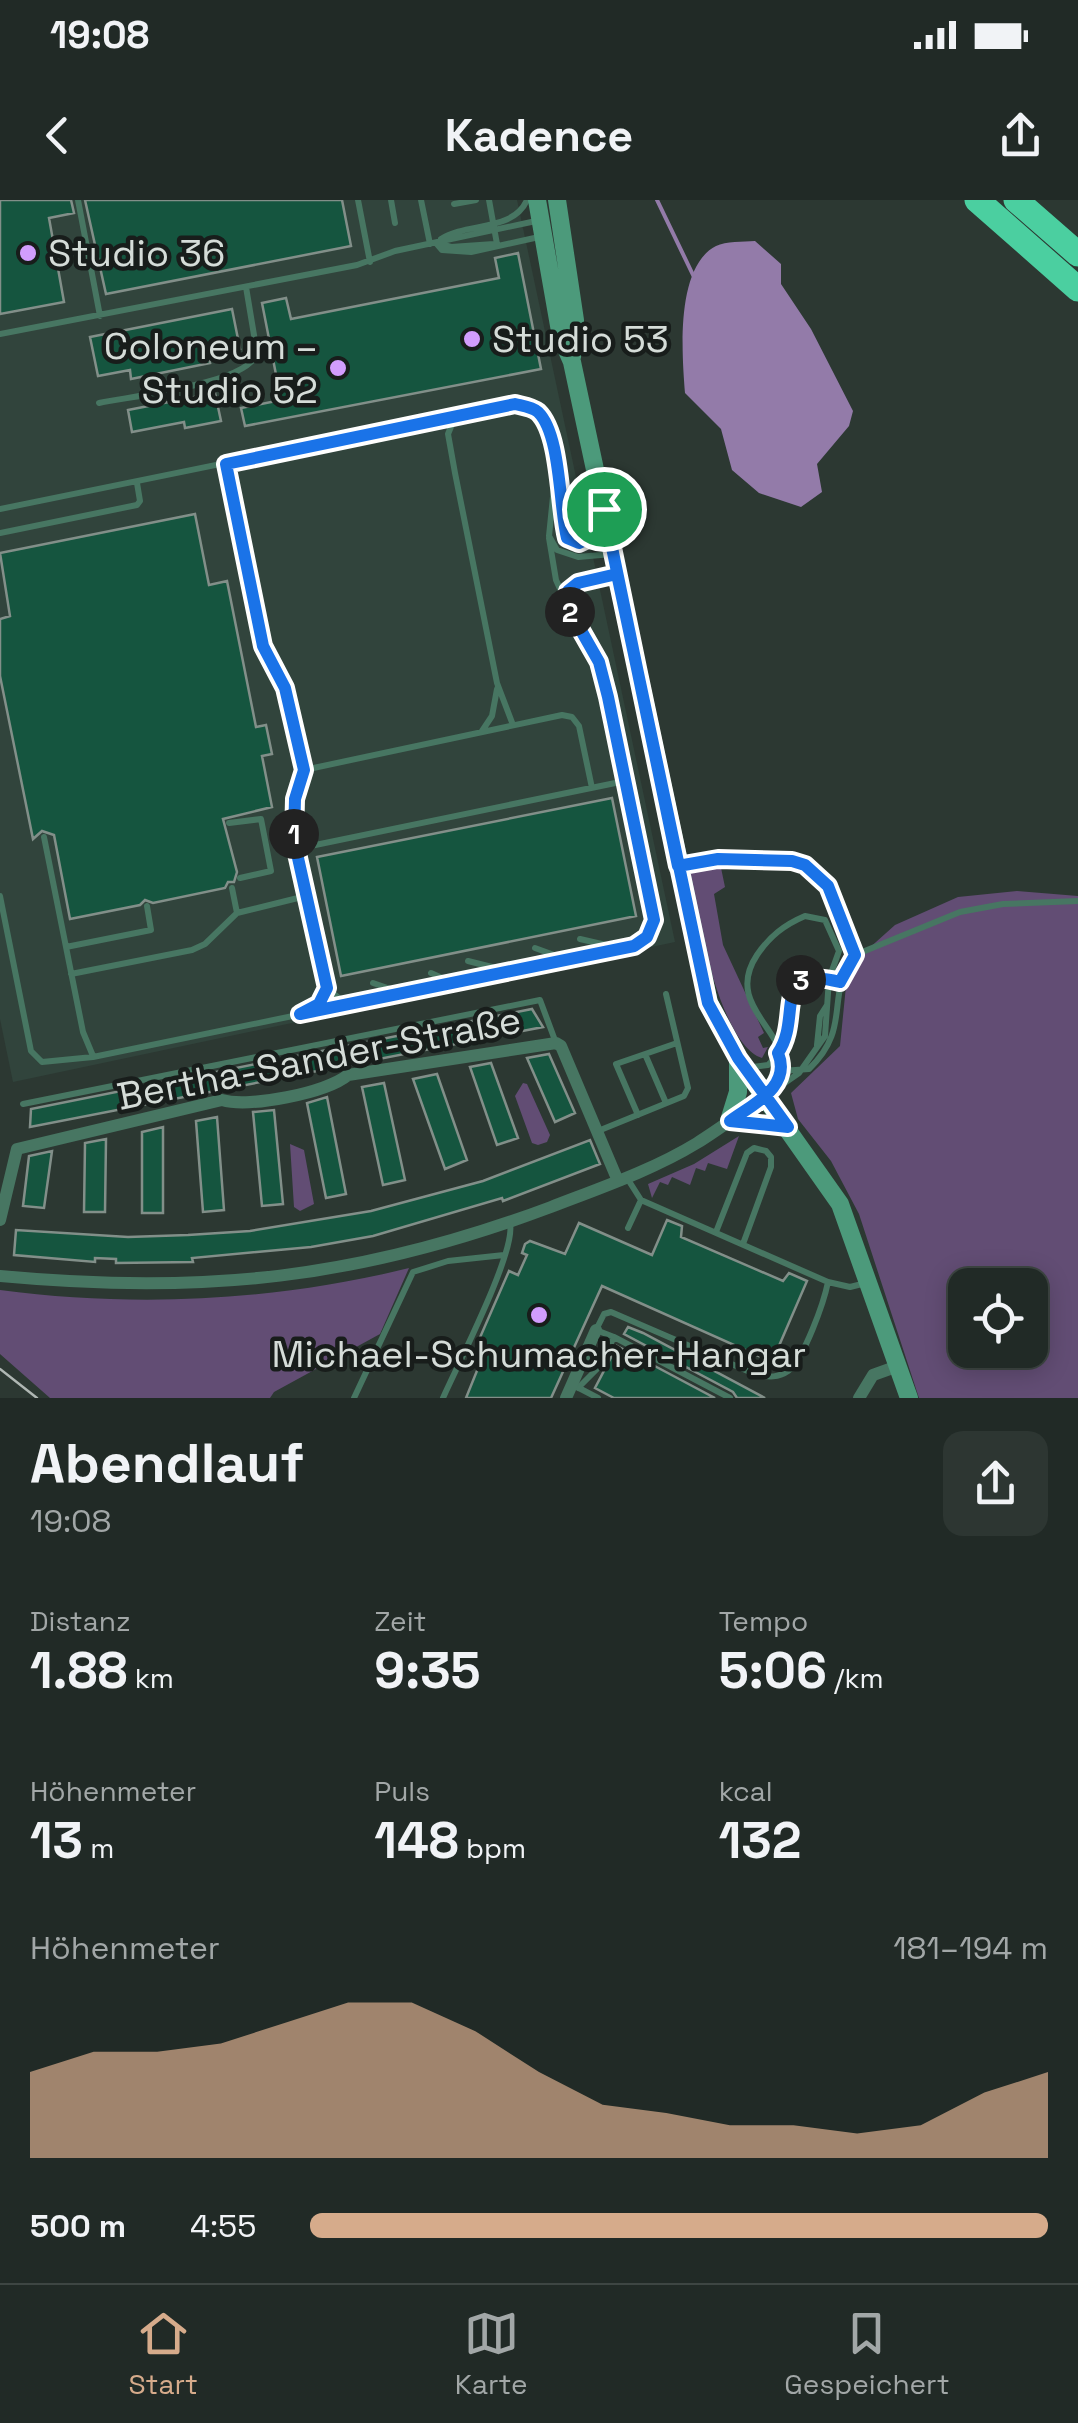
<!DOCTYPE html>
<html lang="de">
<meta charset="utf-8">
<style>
:root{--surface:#212a26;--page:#2d3632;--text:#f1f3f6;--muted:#a2a7a7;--line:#3e4643;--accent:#d6ab8b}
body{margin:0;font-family:"Space Grotesk",sans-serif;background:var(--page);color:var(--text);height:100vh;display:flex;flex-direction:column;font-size:38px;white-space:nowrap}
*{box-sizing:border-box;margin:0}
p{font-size:32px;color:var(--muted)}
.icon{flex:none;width:55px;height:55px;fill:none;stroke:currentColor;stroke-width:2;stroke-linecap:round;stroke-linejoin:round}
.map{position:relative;height:1198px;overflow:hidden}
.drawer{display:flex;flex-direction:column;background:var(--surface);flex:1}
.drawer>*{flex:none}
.buttons{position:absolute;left:948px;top:1068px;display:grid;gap:20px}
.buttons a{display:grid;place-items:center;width:100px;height:100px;border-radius:20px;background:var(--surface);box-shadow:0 5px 25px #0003,0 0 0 2px var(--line);font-size:50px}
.pin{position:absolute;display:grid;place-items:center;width:85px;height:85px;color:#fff;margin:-42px;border:5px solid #fff;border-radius:50%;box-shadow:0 2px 10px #0007}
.km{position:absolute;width:50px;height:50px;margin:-25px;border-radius:50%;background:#222;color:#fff;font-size:28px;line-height:50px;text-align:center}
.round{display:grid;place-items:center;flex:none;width:105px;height:105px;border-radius:20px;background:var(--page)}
.head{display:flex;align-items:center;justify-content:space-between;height:170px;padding:0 30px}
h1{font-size:55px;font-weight:600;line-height:75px}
.figures{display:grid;grid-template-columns:repeat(3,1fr);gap:15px;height:170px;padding:10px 30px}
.figures div{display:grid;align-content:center}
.figures b{font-size:50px;font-weight:600}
.figures small{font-size:28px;font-weight:400}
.figures p{font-size:28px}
.chart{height:280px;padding:20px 30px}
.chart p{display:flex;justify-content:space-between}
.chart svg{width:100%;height:180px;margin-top:10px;fill:var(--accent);opacity:.7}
ul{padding:0 30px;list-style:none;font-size:32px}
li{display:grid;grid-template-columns:160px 120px 1fr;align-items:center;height:75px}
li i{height:25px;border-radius:12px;background:var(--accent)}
.status{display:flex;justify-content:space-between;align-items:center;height:70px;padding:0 50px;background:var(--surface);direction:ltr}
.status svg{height:28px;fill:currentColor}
header{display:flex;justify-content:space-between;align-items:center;height:130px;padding:0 30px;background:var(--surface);font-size:45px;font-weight:600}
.dock{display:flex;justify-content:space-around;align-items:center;height:140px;border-top:2px solid var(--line);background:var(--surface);font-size:28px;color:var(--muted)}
.dock a{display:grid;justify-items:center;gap:5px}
.dock .selected{color:var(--accent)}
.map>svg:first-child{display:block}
.built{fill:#31443c}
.green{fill:#624d74;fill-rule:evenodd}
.water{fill:#937ba9}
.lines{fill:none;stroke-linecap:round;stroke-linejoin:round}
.stream{stroke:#937ba9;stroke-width:4}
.building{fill:#15553f;stroke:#828f89;stroke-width:2.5}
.lane{stroke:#477662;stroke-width:6}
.street{stroke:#477662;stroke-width:12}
.secondary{stroke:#4c9a7b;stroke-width:18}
.highway{stroke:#4bcfa0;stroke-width:25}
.tram{stroke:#afb7b3;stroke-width:2.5}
.route-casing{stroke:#fff;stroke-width:20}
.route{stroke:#1a73e8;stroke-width:12}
.poi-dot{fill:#d29dfd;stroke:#181d1b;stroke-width:4}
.labels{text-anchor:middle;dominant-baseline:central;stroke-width:9;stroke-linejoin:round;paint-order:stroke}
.poi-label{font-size:38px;fill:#d5dcd8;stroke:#181d1b;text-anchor:start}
.street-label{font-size:38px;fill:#d5dcd8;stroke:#181d1b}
</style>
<div class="status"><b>19:08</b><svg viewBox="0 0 49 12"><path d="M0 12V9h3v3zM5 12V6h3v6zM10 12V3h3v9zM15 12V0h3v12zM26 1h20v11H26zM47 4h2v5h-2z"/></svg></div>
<header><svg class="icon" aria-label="back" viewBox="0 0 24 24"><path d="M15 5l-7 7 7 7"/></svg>Kadence<svg class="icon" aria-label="share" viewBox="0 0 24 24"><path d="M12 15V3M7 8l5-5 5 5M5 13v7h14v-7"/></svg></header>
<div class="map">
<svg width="1078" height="1198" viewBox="0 0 1078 1198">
<rect width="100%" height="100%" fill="#2c3832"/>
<path class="built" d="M 0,0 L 517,0 L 675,742 L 13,882 L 0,819 Z"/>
<path class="green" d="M 720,663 L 725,687 L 714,694 L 723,745 L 764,833 L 758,837 L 763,848 L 768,847 L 762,858 C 720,845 695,711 690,671 Z
M 1017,691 L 1078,696 L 1078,1198 L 919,1198 L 859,1014 L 831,961 L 798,919 L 791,893 L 840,846 L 846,786 L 857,759 L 895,725 L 958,697 ZM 965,1085 L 1030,1085 L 1030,1150 L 965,1150 Z
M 523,883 L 527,884 L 550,935 L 547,942 L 538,945 L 532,943 L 515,896 Z
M 739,936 L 727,969 L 708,963 L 705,971 L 696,968 L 690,985 L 672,977 L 668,985 L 660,982 L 652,998 L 648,984 L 694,964 Z
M 290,944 L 304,950 L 314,1004 L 300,1011 L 294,1007 Z
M 409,1068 L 380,1134 L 274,1192 L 270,1198 L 50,1198 L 0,1154 L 0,1090 C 137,1108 275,1101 409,1068 Z"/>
<path class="water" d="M 755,41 L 781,64 L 781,84 L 811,129 L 853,211 L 849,226 L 817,264 L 822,292 L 801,307 L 759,293 L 732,270 L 721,229 L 685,193 C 682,155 675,67 716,46 C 726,41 743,42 755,41 Z"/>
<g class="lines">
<path class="stream" d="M 657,0 L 694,77"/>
</g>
<path class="building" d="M 0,0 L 71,0 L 74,13 L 49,18 L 64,102 L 0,114 Z
M 85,0 L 342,0 L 351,46 L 106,94 Z
M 518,53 L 541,169 L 245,226 L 241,208 L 281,200 L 262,103 L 286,98 L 291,119 L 499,78 L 495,58 Z
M 232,109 L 240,149 L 208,155 L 210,163 L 131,179 L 130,170 L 98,176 L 90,137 Z
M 215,193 L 221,221 L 185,228 L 184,222 L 132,232 L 128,210 Z
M 195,314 L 209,385 L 227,381 L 256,527 L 266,525 L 272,554 L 262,556 L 272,607 L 223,619 L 237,672 L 234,682 L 228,682 L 225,688 L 153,703 L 145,700 L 140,705 L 70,719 L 54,635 L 42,631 L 33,639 L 0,476 L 0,419 L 10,416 L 0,353 Z
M 612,598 L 636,716 L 341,776 L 317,657 Z
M 532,809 L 543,827 L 30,927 L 31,909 Z
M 549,854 L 575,913 L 555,922 L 527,858 Z
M 491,863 L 518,938 L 497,945 L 470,867 Z
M 437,874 L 467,960 L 445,969 L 413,879 Z
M 384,883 L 405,980 L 383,985 L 362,887 Z
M 327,897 L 346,994 L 326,998 L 307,903 Z
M 274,910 L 283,1004 L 262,1006 L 253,912 Z
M 217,917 L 224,1010 L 203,1012 L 196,921 Z
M 163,927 L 163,1013 L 142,1013 L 142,932 Z
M 106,939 L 105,1012 L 84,1012 L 85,943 Z
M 590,940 L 600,964 L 503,1001 L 502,998 L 373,1036 L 311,1047 L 192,1058 L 193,1062 L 116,1063 L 116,1059 L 95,1058 L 95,1062 L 14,1055 L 16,1030 L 128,1037 L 188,1035 L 250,1031 L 371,1011 L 483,981 Z
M 52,951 L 44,1008 L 23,1006 L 29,956 Z
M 667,1020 L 682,1026 L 681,1037 L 783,1081 L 789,1073 L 807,1081 L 772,1162 L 602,1086 L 551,1198 L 466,1198 L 487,1146 L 478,1142 L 509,1071 L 518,1075 L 527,1055 L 522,1053 L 525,1044 L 530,1041 L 565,1054 L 579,1023 L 652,1055 Z
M 628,1127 L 643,1133 L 765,1198 L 737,1198 L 733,1192 L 624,1134 Z
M 617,1146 L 715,1198 L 614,1198 L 595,1188 Z"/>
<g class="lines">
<path class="lane" d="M 78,0 L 100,116
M 358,0 L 370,62
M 391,0 L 395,23
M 421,0 L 430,44
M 489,0 L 497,44
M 454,4 L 476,0
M 441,39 C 467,22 513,32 527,0
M 436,43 L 442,50 L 471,52 L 539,37
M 437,43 L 451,47 L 494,44
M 0,134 L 357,65 L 395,51 L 536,21
M 99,203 C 132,196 248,184 257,153 L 246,87
M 455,217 L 448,234 L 455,273 L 497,483 L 513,525
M 226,264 L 263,446 L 285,488 L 304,570 L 293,618 L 308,706 L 327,788 L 346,804
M 555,277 L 549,336 L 557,350 L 578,357 L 612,354
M 0,309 L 515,204 C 523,206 532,207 538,212 C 561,234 559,307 567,338 L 579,343 L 590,338 L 599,319
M 0,333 L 137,305 L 140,301 L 137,283
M 549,338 L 556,380 L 566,402
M 482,531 L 492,516 L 497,489
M 304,570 L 562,515 L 572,517 L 579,526 L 592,588
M 229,623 L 261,619 L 271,671 L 240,678
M 44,637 L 83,832 L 93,856
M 296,649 L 625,581
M 684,664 L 719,659 L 792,661 L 805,665 L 829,686 L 855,755 C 824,795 853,827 809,869 L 782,871
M 232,688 L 237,713
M 0,696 L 31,851 L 42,862 L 93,857 L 634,746 L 647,737 L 654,719 L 608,497 L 599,463 L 566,403 L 568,391 L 578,383 L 613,375
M 805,716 L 825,720 L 839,751 L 829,779 L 825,836 L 799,873 L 766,896 C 772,888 782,879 783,869 C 786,829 724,805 757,755 C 770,736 784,725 805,716 Z
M 580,739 L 619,748
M 66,747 L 151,730 L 147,706
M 535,748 L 565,759
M 855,755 L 960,712 L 1003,704 L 1078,701
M 468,761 L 504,770
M 431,773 L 451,782
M 71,774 L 192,750 L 205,744 L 237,713 L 306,696
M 373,783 L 402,793
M 306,811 L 319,803 L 327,788
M 817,845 L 820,816 L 827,805
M 645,854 L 666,903
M 745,868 L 768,865 C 800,836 778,804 801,780 L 840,782
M 23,904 L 540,800 L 556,843
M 638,915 L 616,864 L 677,843
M 598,931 L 684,896 L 688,888 L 666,794
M 628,1028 L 641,1000
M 716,1032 L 747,953 L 754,948 L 766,951 L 771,957 L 771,967 L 743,1044
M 828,1082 L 850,1087 L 866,1083
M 614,1137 L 730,1198
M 577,1187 L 598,1198
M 578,1188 L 598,1168 L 614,1137 L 596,1130 L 604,1114 L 611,1112 L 757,1175 C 769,1177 778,1178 788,1171 C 804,1159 824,1102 828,1082 L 641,1000 L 627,978
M 354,1198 L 413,1072 L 448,1061 L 504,1055
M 443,1198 C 457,1166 516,1052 510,1024"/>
<path class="street" d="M 0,1020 L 17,949 L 222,900 C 249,908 326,893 348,875 L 556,843 L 561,846 L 618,981
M 0,1076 C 204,1095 359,1079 551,1007 C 600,988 653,970 697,943 C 721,928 743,911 766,896
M 566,1198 L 596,1130
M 859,1198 L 873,1175 L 898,1166"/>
<path class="secondary" d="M 537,0 L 561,137 L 572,162 L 709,803 L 744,868 L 840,1004 L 909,1198
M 557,0 L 575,120 L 572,157
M 738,858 L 738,892 L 729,921 L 788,927"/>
<path class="highway" d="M 977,0 L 1078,89
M 1016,0 L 1078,54"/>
<path class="tram" d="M 0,1169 L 37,1198"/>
</g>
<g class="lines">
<defs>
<path id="route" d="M 604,309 L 590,338 L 579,343 L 567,338 C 559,307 561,234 538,212 C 532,207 523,206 515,204 L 226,264 L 263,446 L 285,488 L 304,570 L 295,599 L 294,640 L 327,788 L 319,804 L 300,814 L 634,746 L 647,737 L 654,720 L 608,497 L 599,462 L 566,404 L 568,391 L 578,383 L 617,374 L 708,803 L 738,858 L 788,927 L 730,921 C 753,904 792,887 778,853 C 803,817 769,764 840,782 L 855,755 L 828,686 L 805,665 L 792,661 L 718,659 L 678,666 L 604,309"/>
</defs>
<use href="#route" class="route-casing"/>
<use href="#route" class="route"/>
</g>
<g class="poi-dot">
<circle cx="28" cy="53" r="10"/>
<circle cx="472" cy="139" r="10"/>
<circle cx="338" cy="168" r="10"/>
<circle cx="539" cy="1115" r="10"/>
</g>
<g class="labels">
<g class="poi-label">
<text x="48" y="53">Studio 36</text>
<text x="492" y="139">Studio 53</text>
<text x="318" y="146" text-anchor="end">Coloneum –<tspan x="318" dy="44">Studio 52</tspan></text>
<text x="539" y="1154" text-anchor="middle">Michael-Schumacher-Hangar</text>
</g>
<g class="street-label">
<text transform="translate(319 858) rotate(-11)">Bertha-Sander-Straße</text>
</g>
</g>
</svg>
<div class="buttons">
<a><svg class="icon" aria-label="locate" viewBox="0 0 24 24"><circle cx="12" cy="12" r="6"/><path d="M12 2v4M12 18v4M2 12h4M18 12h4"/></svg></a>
</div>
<div class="pin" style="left:604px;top:309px;background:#1e9e55"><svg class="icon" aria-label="arrive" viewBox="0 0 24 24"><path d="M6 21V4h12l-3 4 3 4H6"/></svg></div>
<b class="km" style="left:294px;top:634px">1</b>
<b class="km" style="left:570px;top:412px">2</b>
<b class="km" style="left:801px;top:780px">3</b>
</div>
<section class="drawer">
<div class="head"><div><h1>Abendlauf</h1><p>19:08</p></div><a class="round"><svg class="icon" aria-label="share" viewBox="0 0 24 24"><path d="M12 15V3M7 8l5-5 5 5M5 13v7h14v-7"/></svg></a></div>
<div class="figures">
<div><p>Distanz</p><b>1.88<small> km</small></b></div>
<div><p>Zeit</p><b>9:35</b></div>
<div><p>Tempo</p><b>5:06<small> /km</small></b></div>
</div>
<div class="figures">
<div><p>Höhenmeter</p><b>13<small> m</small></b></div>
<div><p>Puls</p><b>148<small> bpm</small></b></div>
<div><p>kcal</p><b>132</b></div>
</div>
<div class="chart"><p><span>Höhenmeter</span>181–194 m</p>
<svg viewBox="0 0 160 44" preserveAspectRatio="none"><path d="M0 44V23L10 18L20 18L30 16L40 11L50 6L60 6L70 13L80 23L90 31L100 33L110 36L120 36L130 38L140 36L150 28L160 23V44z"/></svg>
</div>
<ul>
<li><b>500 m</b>4:55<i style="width:100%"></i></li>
</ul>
</section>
<nav class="dock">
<a class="selected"><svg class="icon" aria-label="home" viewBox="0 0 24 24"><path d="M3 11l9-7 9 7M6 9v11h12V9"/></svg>Start</a>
<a><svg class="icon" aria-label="map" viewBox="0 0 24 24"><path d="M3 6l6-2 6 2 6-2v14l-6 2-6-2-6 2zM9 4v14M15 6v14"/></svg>Karte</a>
<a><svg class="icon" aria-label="saved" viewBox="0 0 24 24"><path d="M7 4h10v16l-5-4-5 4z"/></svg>Gespeichert</a>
</nav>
